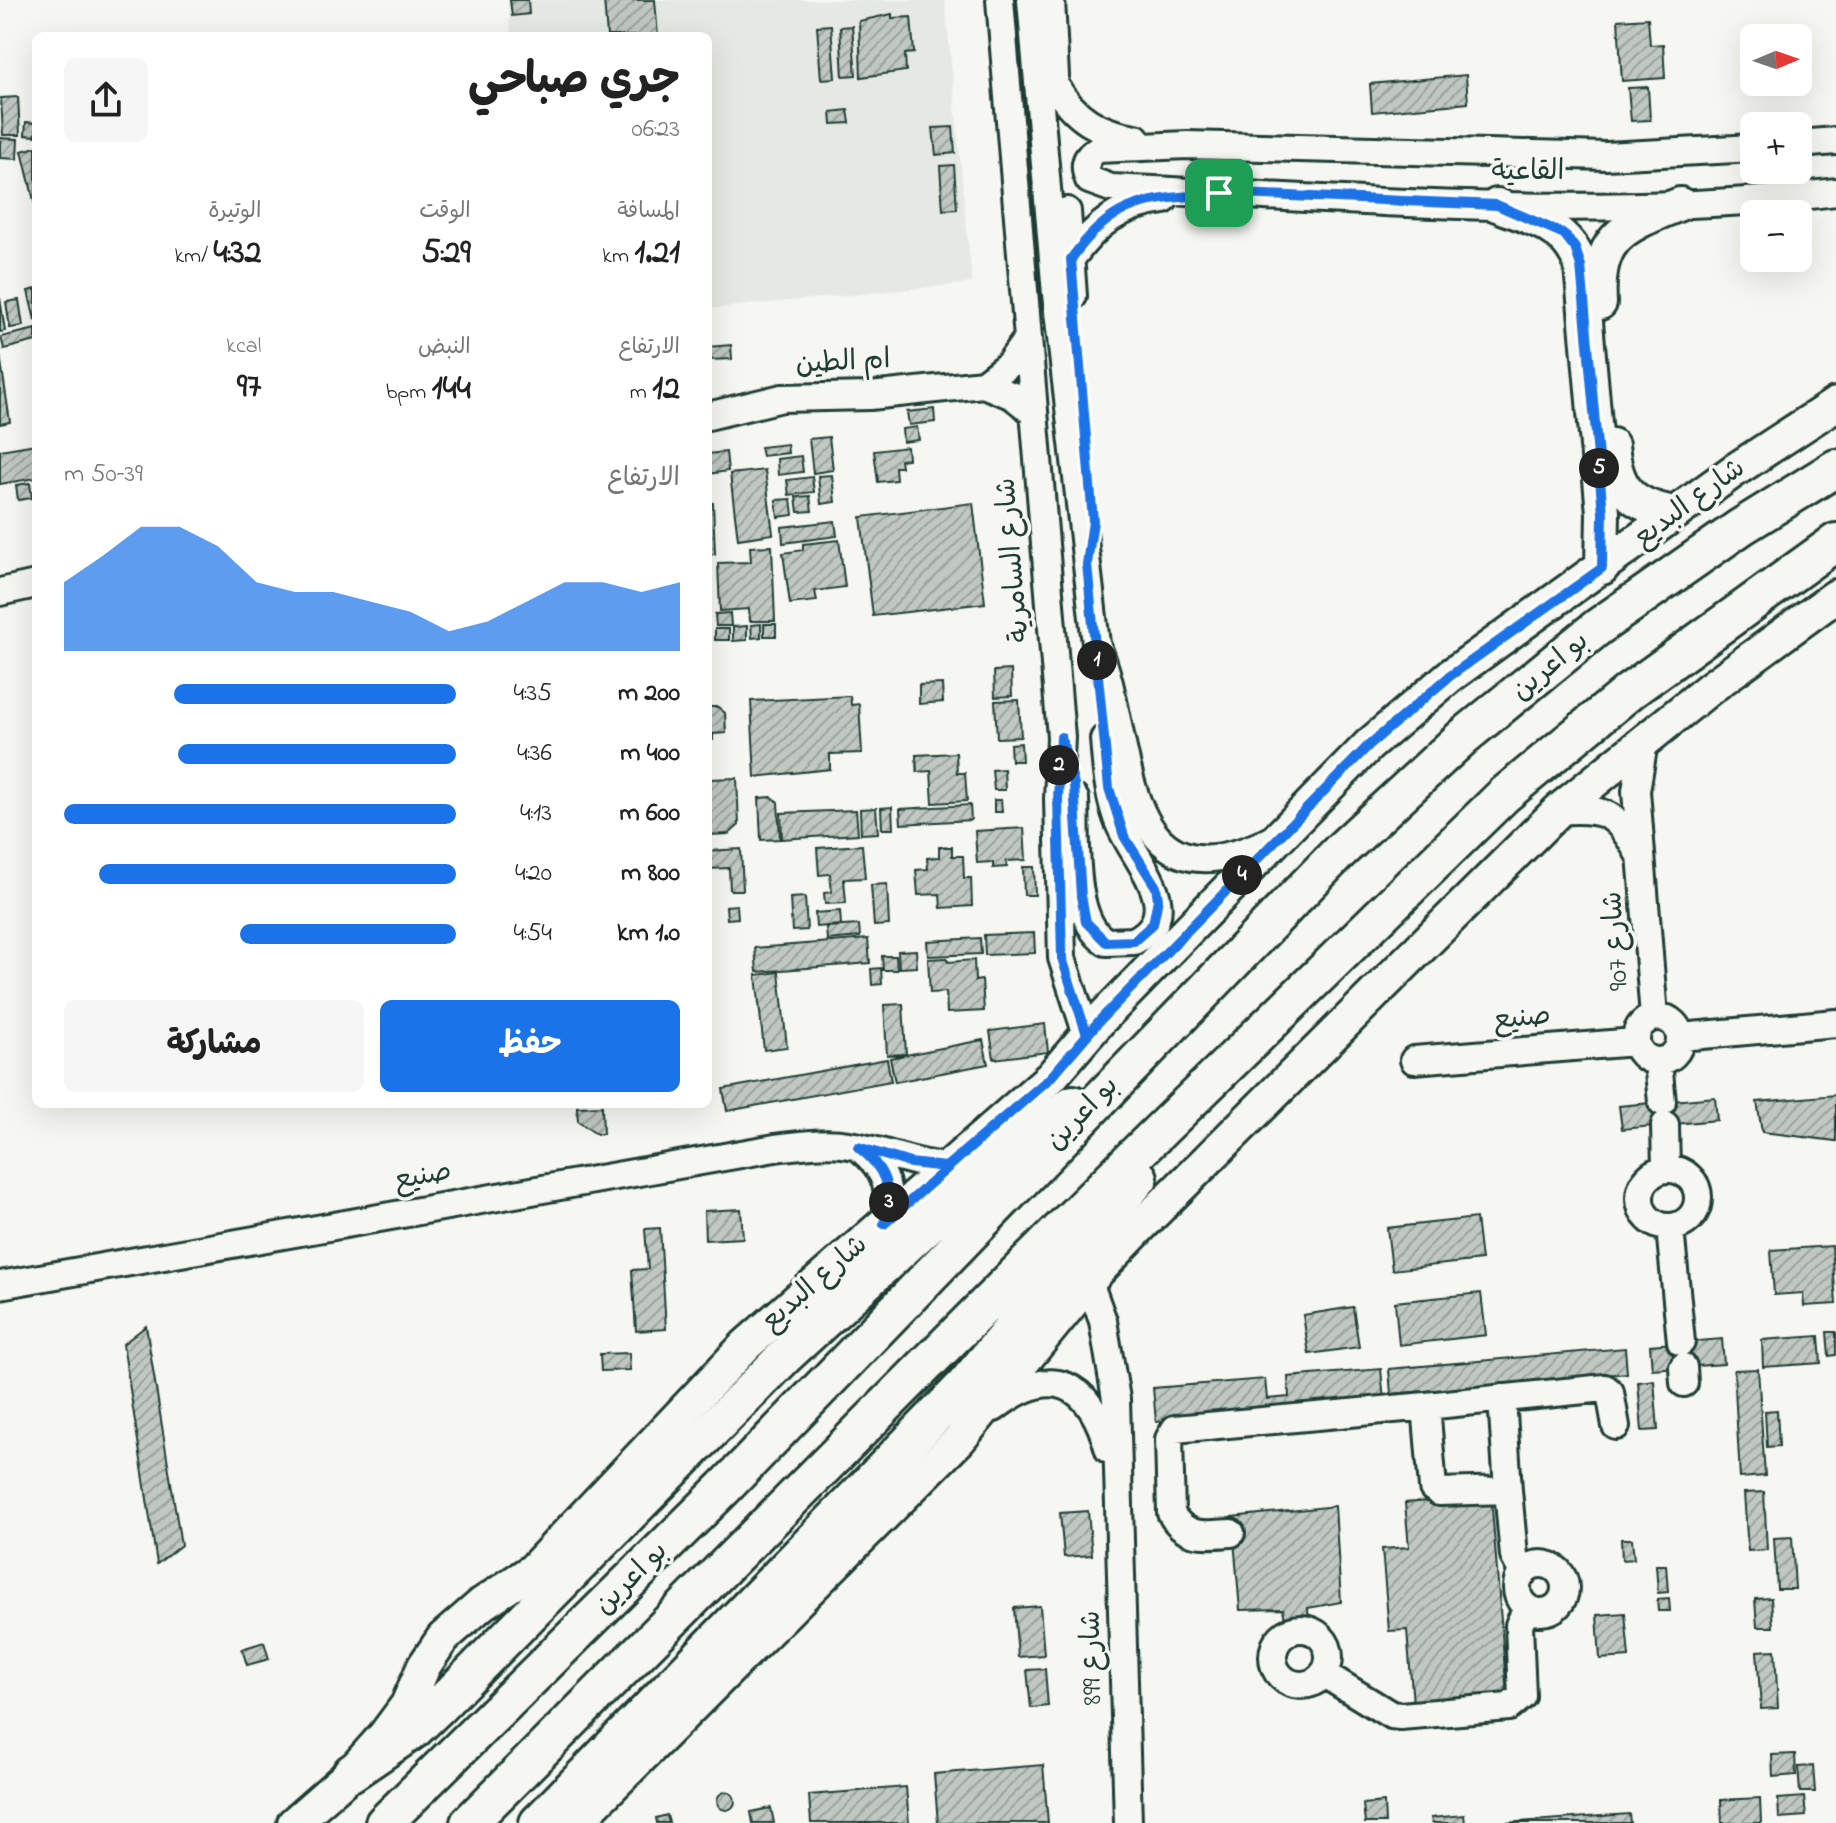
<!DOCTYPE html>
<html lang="ar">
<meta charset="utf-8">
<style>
:root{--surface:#fff;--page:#f6f6f6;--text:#222;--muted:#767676;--accent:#1a73e8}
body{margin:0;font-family:"Indie Flower","Playpen Sans Arabic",sans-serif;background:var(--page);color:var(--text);direction:rtl;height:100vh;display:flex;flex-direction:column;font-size:30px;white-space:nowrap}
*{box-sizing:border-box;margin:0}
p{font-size:26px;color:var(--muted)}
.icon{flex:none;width:44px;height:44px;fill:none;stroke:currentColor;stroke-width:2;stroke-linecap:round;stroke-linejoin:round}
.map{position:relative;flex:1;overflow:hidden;direction:ltr}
.sheet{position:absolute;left:32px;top:32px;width:680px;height:1076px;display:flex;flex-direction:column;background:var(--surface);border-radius:12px;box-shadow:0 8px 32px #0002;direction:rtl}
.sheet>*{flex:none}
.needle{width:52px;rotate:88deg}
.controls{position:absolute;left:1740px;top:24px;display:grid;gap:16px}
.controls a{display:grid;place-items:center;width:72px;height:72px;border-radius:12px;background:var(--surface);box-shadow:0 8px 32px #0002;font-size:40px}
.pin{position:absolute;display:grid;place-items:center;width:68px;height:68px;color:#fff;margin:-34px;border-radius:16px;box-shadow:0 4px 12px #0006}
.km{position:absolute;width:40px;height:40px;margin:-20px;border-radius:50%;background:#222;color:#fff;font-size:22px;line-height:40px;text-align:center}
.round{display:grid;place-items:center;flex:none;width:84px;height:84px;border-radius:12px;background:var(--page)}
.summary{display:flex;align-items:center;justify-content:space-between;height:136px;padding:0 32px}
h1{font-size:44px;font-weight:700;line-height:60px}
.figures{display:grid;grid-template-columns:repeat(3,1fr);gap:12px;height:136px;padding:8px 32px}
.figures div{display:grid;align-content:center}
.figures b{font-size:34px;font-weight:700}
.figures small{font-size:22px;font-weight:400}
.figures p{font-size:22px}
.chart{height:224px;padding:16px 32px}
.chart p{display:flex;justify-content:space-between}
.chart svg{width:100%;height:144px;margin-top:8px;fill:var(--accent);opacity:.7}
.primary-button{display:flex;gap:16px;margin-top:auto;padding:16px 32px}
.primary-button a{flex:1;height:92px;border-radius:12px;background:var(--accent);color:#fff;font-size:32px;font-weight:700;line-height:92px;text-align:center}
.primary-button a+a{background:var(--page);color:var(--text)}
ul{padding:0 32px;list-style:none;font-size:26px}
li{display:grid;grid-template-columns:128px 96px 1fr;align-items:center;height:60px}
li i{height:20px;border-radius:10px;background:var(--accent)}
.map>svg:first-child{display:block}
.built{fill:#e6e8e4}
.building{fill:url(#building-hatch);stroke:#1f3d34;stroke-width:2}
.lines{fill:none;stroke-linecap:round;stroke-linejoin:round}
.minor-casing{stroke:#1f3d34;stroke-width:32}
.major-casing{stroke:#1f3d34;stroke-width:38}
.highway-casing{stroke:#1f3d34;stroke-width:42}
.minor{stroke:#f6f6f2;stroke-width:26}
.major{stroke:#f6f6f2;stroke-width:32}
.highway{stroke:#f6f6f2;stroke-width:36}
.route-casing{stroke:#fff;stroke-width:16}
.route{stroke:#1a73e8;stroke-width:10}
.labels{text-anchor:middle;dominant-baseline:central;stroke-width:7;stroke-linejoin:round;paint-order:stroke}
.street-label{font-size:28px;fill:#1f3d34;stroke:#f6f6f2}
</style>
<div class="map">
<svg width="1836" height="1823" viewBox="0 0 1836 1823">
<defs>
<pattern id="building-hatch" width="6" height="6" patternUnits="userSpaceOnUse" patternTransform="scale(2)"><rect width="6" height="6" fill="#c1c8c3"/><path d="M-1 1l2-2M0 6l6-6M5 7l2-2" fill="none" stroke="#9ca49f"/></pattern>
</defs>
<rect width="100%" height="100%" fill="#f6f6f2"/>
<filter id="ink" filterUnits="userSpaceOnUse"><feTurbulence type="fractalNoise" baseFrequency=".0125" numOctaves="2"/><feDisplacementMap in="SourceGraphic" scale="16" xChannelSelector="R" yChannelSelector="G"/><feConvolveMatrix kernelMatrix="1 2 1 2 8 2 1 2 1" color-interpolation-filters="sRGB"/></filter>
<g filter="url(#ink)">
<path class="built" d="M 508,0 L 945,0 L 972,283 L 708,309 L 708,36 L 511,36 Z"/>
<path class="building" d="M 510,0 L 528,0 L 529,14 L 512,16 Z
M 604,0 L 655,0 L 658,36 L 607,36 Z
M 892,14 L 892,18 L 911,17 L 914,53 L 905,54 L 906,71 L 861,77 L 859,21 Z
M 1648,18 L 1650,45 L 1663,44 L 1665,78 L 1622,81 L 1618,20 Z
M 831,25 L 835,78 L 821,79 L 817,26 Z
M 852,26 L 856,75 L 843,76 L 840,27 Z
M 1466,75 L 1468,103 L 1372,112 L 1370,84 Z
M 1648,87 L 1650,120 L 1631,121 L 1628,88 Z
M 18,97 L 20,135 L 3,135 L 1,98 Z
M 848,110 L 850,123 L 832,124 L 831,112 Z
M 26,122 L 36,123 L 36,136 L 25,135 Z
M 953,127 L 955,153 L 936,155 L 933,128 Z
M 0,138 L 18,139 L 17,159 L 0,158 Z
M 36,147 L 36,209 L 22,151 Z
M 954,165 L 957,209 L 943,210 L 940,166 Z
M 36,289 L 36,319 L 35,320 L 28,291 Z
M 0,298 L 5,331 L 0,332 Z
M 19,300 L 23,326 L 10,328 L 6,302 Z
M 36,329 L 36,341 L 4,349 L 1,337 Z
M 731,345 L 732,359 L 708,360 L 708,347 Z
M 0,355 L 10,422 L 0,424 Z
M 934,409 L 935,422 L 909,425 L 907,412 Z
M 917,427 L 919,440 L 903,442 L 902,429 Z
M 829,437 L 833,470 L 813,473 L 809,439 Z
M 36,444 L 36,478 L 0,484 L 0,450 Z
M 787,444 L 788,453 L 762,456 L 760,447 Z
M 907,447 L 908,459 L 900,460 L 901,467 L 895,467 L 896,480 L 878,482 L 874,451 Z
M 726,452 L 728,471 L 708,474 L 708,454 Z
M 801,456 L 803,472 L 778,475 L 777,459 Z
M 765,470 L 773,534 L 738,539 L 730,474 Z
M 832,475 L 835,502 L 821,504 L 818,476 Z
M 812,477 L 814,492 L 789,495 L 787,480 Z
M 30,483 L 32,498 L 18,500 L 16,485 Z
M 810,496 L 812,511 L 798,512 L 796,497 Z
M 791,499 L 793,515 L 778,517 L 776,500 Z
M 708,503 L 713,503 L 715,554 L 708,555 Z
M 973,503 L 985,603 L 873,616 L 861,517 Z
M 835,521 L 837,536 L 783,543 L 782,527 Z
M 839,540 L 845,587 L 815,591 L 817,601 L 790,604 L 783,553 L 803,550 L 803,544 Z
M 772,546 L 775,621 L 750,621 L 749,609 L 720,611 L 718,563 L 751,562 L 750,547 Z
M 730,613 L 731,626 L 716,626 L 715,614 Z
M 761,624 L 761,637 L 752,638 L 751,625 Z
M 764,624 L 776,624 L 776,636 L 764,636 Z
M 747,626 L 747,640 L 733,641 L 733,627 Z
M 715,629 L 729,629 L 729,640 L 715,640 Z
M 1011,670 L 1012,696 L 995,697 L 994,671 Z
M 942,684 L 943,702 L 919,704 L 919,685 Z
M 850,696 L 851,705 L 859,704 L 862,753 L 830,754 L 830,769 L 755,777 L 751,701 Z
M 1019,700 L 1021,737 L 997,738 L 995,701 Z
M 708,707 L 718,707 L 725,713 L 726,733 L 713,734 L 713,740 L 708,740 Z
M 1021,743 L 1022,761 L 1011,761 L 1010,744 Z
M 956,753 L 957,773 L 965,773 L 967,801 L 933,803 L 931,771 L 917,772 L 916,755 Z
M 1004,769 L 1005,790 L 994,790 L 992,770 Z
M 708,774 L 709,779 L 737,778 L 739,825 L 729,834 L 708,835 Z
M 772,797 L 778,802 L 780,839 L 761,840 L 759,798 Z
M 994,800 L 1001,800 L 1002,812 L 994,812 Z
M 970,805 L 971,820 L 901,824 L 900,809 Z
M 892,807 L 893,829 L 882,829 L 881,808 Z
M 876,808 L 878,833 L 861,834 L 860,809 Z
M 856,810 L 858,834 L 782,839 L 781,813 Z
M 1024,828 L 1026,860 L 1006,861 L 1007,867 L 993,868 L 993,862 L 977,863 L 975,831 Z
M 862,845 L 865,878 L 844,879 L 846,903 L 825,904 L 824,893 L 832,892 L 830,874 L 819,875 L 817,848 Z
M 939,847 L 952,847 L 952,856 L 963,856 L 964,878 L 971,878 L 972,906 L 941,908 L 940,894 L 918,895 L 916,870 L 928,869 L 927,858 L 939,857 Z
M 741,849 L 743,890 L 730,890 L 729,868 L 708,869 L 708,851 Z
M 1023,867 L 1034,867 L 1035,895 L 1024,895 Z
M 887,884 L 889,925 L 874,926 L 871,885 Z
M 805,897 L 807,930 L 792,931 L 790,898 Z
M 737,905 L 738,918 L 727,919 L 726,906 Z
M 840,911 L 841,925 L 816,927 L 815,913 Z
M 859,925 L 860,937 L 827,940 L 826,927 Z
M 1034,933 L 1035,953 L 985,955 L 984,935 Z
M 980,938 L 981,954 L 928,956 L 927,941 Z
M 868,939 L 870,963 L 757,972 L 755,948 Z
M 916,950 L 917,967 L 899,968 L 898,951 Z
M 882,956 L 896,956 L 897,970 L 883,970 Z
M 947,958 L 948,962 L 974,960 L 975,981 L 982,980 L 984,1011 L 947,1013 L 946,992 L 930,993 L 928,959 Z
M 881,968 L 882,984 L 872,985 L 871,969 Z
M 779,972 L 787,1047 L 764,1050 L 756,975 Z
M 903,1004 L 906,1054 L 887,1055 L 884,1005 Z
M 1045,1024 L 1048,1052 L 994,1059 L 990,1031 Z
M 983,1040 L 988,1064 L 895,1082 L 890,1058 Z
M 887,1059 L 891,1081 L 727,1111 L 723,1089 Z
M 1836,1095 L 1836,1141 L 1762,1132 L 1757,1102 Z
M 1715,1097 L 1717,1120 L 1622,1129 L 1619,1106 Z
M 602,1106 L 603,1134 L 596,1134 L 578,1121 L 577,1107 Z
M 741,1209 L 743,1238 L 705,1240 L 704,1211 Z
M 1476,1218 L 1481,1260 L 1392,1270 L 1387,1228 Z
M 660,1228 L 666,1329 L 636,1331 L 632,1270 L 648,1269 L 645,1229 Z
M 1832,1246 L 1836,1304 L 1804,1306 L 1803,1293 L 1774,1295 L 1771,1250 Z
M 1481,1293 L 1486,1335 L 1399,1345 L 1395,1302 Z
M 1353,1307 L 1359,1347 L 1309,1354 L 1303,1315 Z
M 146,1326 L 181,1545 L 157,1564 L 123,1344 Z
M 1827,1332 L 1836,1332 L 1836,1355 L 1829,1356 Z
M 1819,1336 L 1821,1363 L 1763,1367 L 1762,1340 Z
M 1722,1339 L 1724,1364 L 1652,1369 L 1650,1345 Z
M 1625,1348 L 1627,1373 L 1391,1394 L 1389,1369 Z
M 629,1353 L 630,1370 L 601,1371 L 600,1354 Z
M 1381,1369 L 1384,1402 L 1156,1422 L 1153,1388 L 1265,1379 L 1267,1399 L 1289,1397 L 1288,1377 Z
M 1758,1369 L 1765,1476 L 1740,1478 L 1734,1370 Z
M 1654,1380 L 1658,1430 L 1642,1431 L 1638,1382 Z
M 1777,1410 L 1779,1446 L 1767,1447 L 1765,1411 Z
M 1764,1492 L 1767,1550 L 1748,1551 L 1744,1493 Z
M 1491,1496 L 1507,1696 L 1413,1704 L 1407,1630 L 1389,1631 L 1382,1549 L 1409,1547 L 1405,1503 Z
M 1335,1506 L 1341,1602 L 1308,1608 L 1309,1628 L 1287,1630 L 1283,1609 L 1240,1610 L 1232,1517 Z
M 1088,1511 L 1092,1555 L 1064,1557 L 1060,1513 Z
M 1792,1537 L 1795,1589 L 1777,1589 L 1774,1538 Z
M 1621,1539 L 1632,1539 L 1634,1559 L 1622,1560 Z
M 1656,1565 L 1666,1565 L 1668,1592 L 1658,1593 Z
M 1669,1598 L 1670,1611 L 1658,1611 L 1657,1599 Z
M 1771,1598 L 1773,1627 L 1757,1627 L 1755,1599 Z
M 1040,1606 L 1044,1655 L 1018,1657 L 1014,1608 Z
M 1625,1613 L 1629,1657 L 1600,1659 L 1597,1615 Z
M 264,1642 L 269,1659 L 247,1665 L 242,1649 Z
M 1775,1650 L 1778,1708 L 1761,1709 L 1757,1651 Z
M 1045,1669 L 1048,1706 L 1031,1708 L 1027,1670 Z
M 1795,1754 L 1796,1775 L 1773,1777 L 1772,1755 Z
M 1043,1765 L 1048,1823 L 938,1823 L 934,1774 Z
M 1813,1766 L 1815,1792 L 1800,1792 L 1798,1767 Z
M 906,1787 L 909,1823 L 811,1823 L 809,1795 Z
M717 1801a9 9 0 1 1 18 0a9 9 0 1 1-18 0Z
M 1804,1797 L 1806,1816 L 1779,1818 L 1778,1799 Z
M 1760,1798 L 1761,1823 L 1722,1823 L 1721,1800 Z
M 1384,1802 L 1385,1823 L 1365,1823 L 1363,1804 Z
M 771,1808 L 774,1823 L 753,1823 L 751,1812 Z
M 1629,1814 L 1630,1823 L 1504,1823 Z
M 667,1815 L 669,1823 L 657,1823 L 656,1818 Z
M 1464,1815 L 1465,1823 L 1432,1823 L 1431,1818 Z"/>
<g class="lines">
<defs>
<path id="minor" d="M 1000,0 L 1061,737 L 1058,799 L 1062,958 L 1087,1035
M 1031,0 L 1056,294 L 1096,644 C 1136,732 1110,919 1273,839
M 1051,0 L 1055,76
M 1055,85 C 1074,118 1099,133 1136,138
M 1798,144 L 1836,141
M 1754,148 L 1606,156 L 1187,145 L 1098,149 C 1085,157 1083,166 1089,180 L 1111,188 C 1348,199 1601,222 1836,192
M 1067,211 L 1073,296
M 1071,259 C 1096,224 1120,205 1164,200
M 983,384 L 1013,396 L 1033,412
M 708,416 L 782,398 L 870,396 L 983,384 L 1009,364 L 1027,339
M 0,592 L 36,584
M 1644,742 L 1636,791 L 1654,1017
M 1075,799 C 1077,838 1070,920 1106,942 L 1134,941 C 1191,911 1129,856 1117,818 C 1108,793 1106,765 1104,739
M 1558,811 C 1605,807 1617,813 1639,854
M1636 1039a22 22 0 1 1 44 0a22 22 0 1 1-44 0Z
M 1680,1037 L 1836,1023
M 1414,1060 L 1635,1042
M 1658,1062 L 1662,1102
M 1665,1125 L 1666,1169
M 861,1149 C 887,1171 893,1191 884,1224
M1640 1198a29 29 0 1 1 58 0a29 29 0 1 1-58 0Z
M 1670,1228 L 1681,1342
M 1089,1282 L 1103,1321 L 1116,1399 L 1128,1823
M 0,1285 L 775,1148 C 799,1145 825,1141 849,1145 C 883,1150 912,1164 946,1167
M 1683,1367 L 1684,1383
M 1502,1398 L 1508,1490
M 1426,1406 L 1605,1388 L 1610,1392 L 1616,1426
M 994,1408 C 1052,1363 1090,1381 1109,1450
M 1231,1533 C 1205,1535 1184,1538 1171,1513 L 1169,1439 L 1175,1429 L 1426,1406 L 1433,1488 L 1439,1492 L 1508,1490 L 1514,1556 L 1523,1573
M1517 1588a24 24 0 1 1 48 0a24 24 0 1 1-48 0Z
M1273 1657a28 28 0 1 1 56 0a28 28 0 1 1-56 0Z
M 1324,1674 L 1391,1715 L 1400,1716 L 1509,1707 L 1522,1696 L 1519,1625 L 1527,1608"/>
<path id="major" d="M 1497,205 C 1533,219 1568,226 1581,266 L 1603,513 L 1602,568
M 1600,303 C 1596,235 1624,227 1680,204
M 1612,445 C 1616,490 1632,506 1675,513
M 294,1823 L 351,1773 L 384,1736 L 407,1705 L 424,1666 L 443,1638 L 482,1604 L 533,1570 L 746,1345 L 1051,1077 L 1100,1020 L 1369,745 L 1450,676 L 1735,470 L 1836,404
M 575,1823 L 959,1440 L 1097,1272 L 1141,1226 L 1558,811 L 1710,688 L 1836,596"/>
<path id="highway" d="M 351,1773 L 414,1730 L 437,1708 L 785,1356 L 1013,1147 L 1073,1104
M 384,1823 L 724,1488 L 1341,850 L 1463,737 L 1598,627 L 1741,527 L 1836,468
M 469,1823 L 1134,1156 L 1504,795 L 1630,691 L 1836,542
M 538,1823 L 964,1386 L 1139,1178"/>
</defs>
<use href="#minor" class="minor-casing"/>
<use href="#major" class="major-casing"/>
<use href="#highway" class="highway-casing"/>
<use href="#minor" class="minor"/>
<use href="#major" class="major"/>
<use href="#highway" class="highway"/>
</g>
</g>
<g class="lines" filter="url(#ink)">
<defs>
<path id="route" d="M 1219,193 C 1148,201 1116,196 1071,259 L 1093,521 L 1087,564 L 1109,788 L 1124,836 L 1156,887 L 1158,899 L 1153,924 L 1134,941 L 1106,942 L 1086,922 L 1081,896 L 1074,785 L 1061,737 L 1058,799 L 1062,958 L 1087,1035 L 1051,1077 L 884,1224 C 893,1188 886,1169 858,1147 L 910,1163 L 946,1167 L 1051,1077 L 1100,1020 L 1369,745 L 1450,676 L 1602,568 L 1603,513 L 1581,266 L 1575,248 L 1564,234 L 1497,205 L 1219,193"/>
</defs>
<use href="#route" class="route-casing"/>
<use href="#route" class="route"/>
</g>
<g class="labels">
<g class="street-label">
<text x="1528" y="172">القاعية</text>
<text transform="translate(843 363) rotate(-3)">ام الطين</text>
<text transform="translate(1690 504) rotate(-36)">شارع البديع</text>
<text transform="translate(1014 560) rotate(-95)">شارع السامرية</text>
<text transform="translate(1551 667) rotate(-40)">بو اعرين</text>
<text transform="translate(1617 941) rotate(-94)">شارع 907</text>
<text transform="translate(1522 1019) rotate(-5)">صنيع</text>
<text transform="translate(1083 1114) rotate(-46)">بو اعرين</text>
<text transform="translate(423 1177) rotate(-10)">صنيع</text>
<text transform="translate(815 1284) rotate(-41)">شارع البديع</text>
<text transform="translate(632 1579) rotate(-45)">بو اعرين</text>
<text transform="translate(1093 1658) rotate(-91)">شارع 899</text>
</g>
</g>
</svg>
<div class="controls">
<a><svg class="needle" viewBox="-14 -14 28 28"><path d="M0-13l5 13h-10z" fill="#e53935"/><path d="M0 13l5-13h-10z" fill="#767676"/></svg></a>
<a>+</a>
<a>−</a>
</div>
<div class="pin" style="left:1219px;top:193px;background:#1e9e55"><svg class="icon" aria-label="arrive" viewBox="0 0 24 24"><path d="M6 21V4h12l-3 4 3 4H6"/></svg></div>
<b class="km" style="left:1097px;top:660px">1</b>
<b class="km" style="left:1059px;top:765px">2</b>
<b class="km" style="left:889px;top:1202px">3</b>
<b class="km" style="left:1242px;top:875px">4</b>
<b class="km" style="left:1599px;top:468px">5</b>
<section class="sheet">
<div class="summary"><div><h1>جري صباحي</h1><p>06:23</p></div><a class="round"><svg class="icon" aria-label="share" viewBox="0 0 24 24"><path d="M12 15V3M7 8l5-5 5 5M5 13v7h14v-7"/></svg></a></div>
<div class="figures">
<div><p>المسافة</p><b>1.21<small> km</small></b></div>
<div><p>الوقت</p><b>5:29</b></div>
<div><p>الوتيرة</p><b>4:32<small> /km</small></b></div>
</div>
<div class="figures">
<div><p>الارتفاع</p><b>12<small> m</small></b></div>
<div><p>النبض</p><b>144<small> bpm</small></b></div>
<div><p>kcal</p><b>97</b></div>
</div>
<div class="chart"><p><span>الارتفاع</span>39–50 m</p>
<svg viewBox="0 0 160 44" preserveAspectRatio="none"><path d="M0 44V23L10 15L20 6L30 6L40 12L50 23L60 26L70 26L80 29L90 32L100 38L110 35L120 29L130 23L140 23L150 26L160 23V44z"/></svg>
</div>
<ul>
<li><b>200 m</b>4:35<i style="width:72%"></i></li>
<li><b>400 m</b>4:36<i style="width:71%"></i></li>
<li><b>600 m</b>4:13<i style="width:100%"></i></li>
<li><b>800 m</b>4:20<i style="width:91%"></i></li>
<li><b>1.0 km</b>4:54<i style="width:55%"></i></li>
</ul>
<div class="primary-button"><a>حفظ</a><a>مشاركة</a></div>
</section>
</div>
